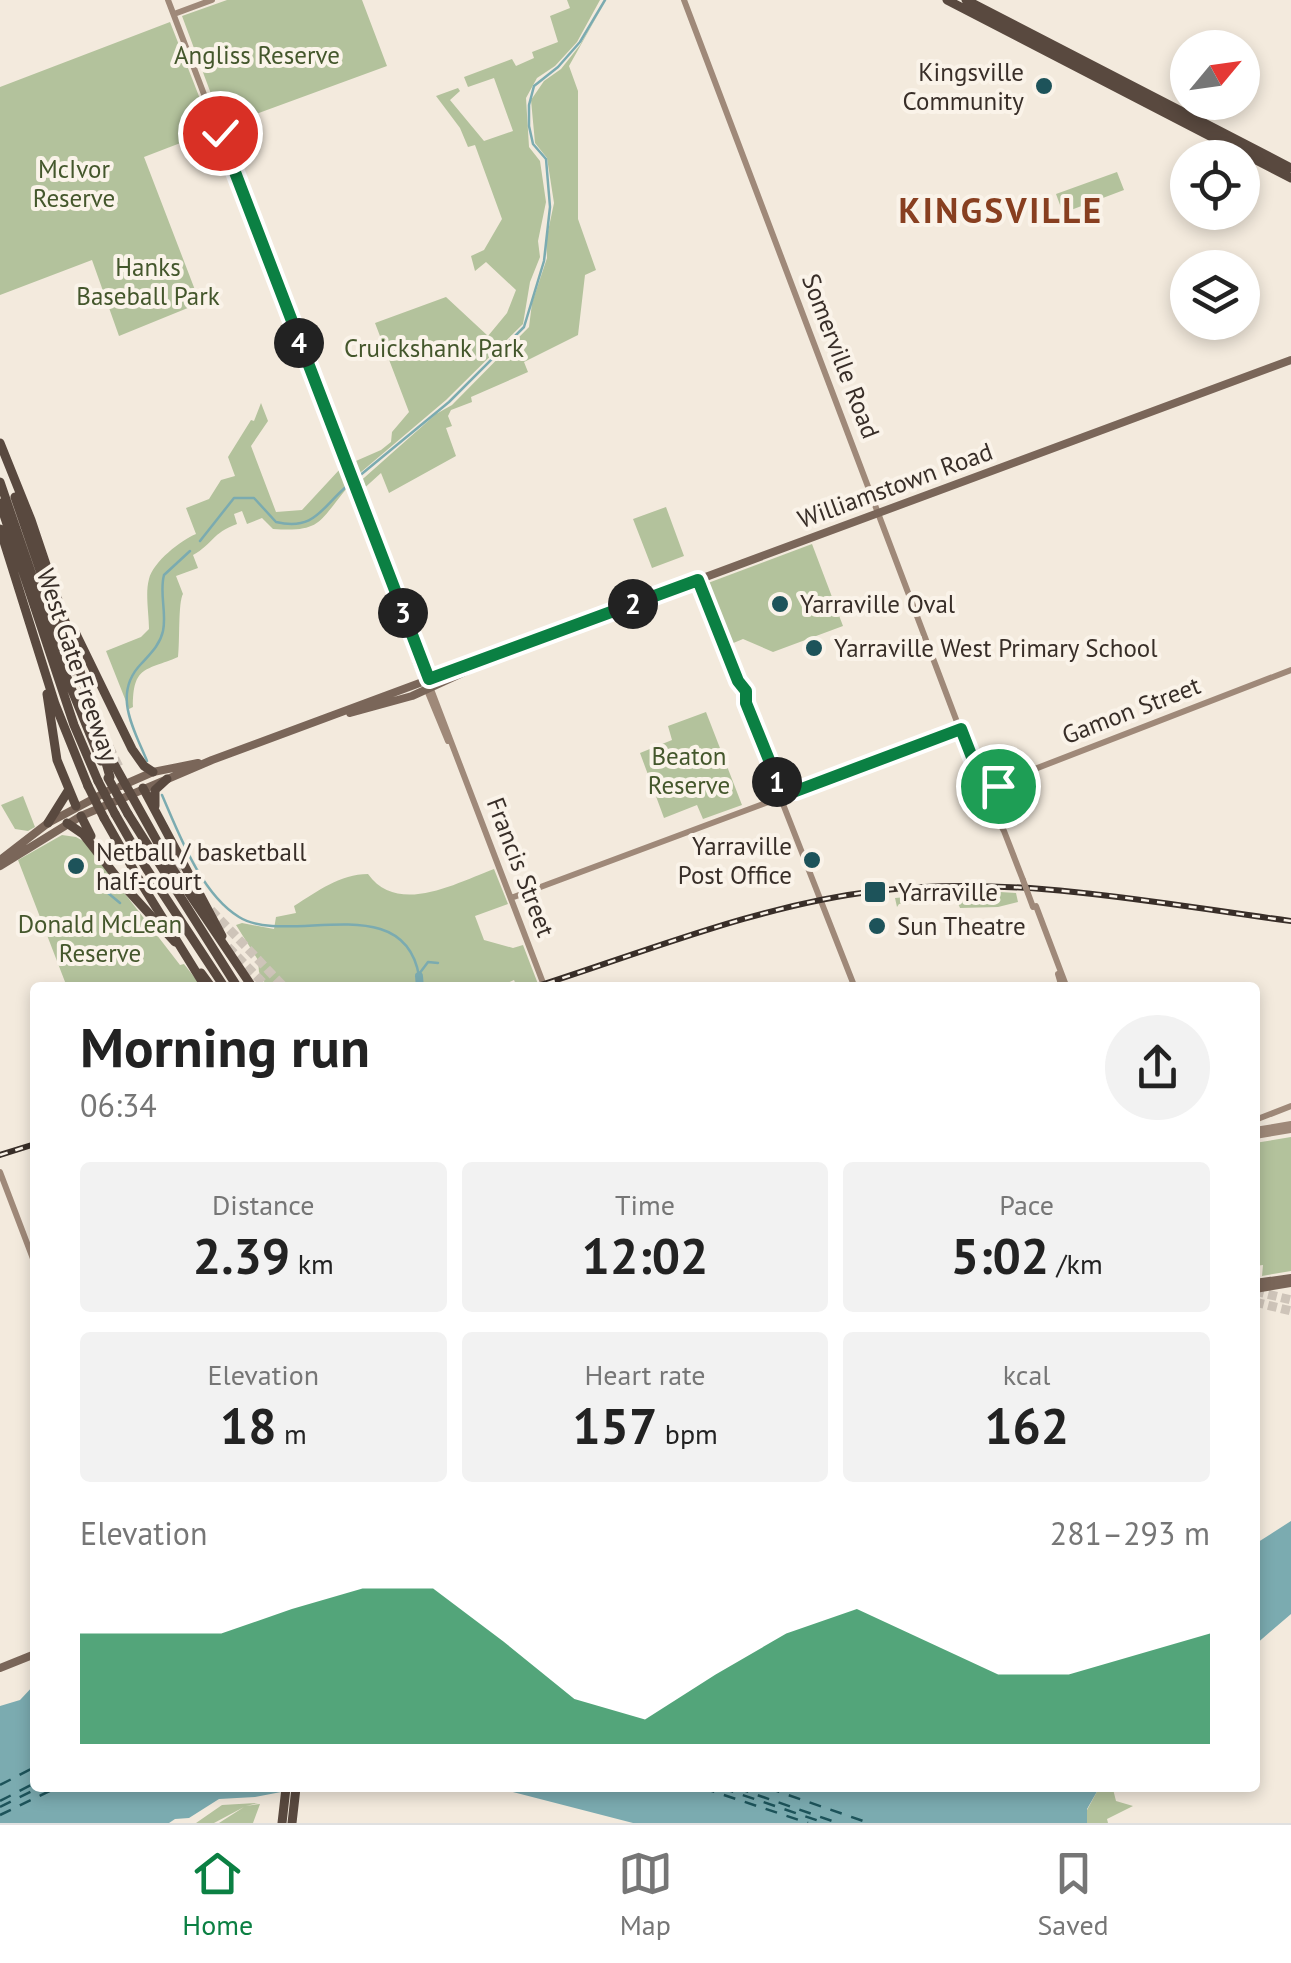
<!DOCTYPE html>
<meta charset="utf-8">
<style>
:root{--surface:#fff;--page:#f2f2f2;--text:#222;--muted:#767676;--line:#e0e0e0;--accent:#0b8043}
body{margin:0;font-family:"PT Sans",sans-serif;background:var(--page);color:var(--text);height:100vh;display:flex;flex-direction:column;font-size:38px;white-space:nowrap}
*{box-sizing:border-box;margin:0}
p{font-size:32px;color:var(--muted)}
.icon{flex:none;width:55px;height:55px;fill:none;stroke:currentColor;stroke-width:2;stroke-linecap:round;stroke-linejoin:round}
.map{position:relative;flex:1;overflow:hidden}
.side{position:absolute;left:30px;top:982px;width:1230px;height:810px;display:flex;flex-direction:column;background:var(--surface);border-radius:10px;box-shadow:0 5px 15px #0003}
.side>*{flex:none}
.needle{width:65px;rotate:61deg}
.tools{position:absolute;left:1170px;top:30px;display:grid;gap:20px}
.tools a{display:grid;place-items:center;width:90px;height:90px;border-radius:50%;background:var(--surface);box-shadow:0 5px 15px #0003;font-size:50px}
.pin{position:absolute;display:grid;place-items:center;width:85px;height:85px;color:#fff;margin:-42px;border:5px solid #fff;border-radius:50%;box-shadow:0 2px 10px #0007}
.km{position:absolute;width:50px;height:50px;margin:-25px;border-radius:50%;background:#222;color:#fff;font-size:28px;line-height:50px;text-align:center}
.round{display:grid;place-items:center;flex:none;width:105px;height:105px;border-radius:52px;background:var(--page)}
.summary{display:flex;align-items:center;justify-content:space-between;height:170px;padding:0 50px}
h1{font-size:55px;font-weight:700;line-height:75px}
.metrics{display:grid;grid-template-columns:repeat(3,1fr);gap:15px;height:170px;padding:10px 50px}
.metrics div{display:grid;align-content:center;border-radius:10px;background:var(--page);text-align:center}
.metrics b{font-size:50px;font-weight:700}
.metrics small{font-size:28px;font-weight:400}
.metrics p{font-size:28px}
.chart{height:280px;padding:20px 50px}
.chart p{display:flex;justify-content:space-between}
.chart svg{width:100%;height:180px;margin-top:10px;fill:var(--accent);opacity:.7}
.tabs{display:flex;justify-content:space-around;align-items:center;height:140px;border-top:2px solid var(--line);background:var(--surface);font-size:28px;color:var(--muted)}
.tabs a{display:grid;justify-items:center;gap:5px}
.tabs .current{color:var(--accent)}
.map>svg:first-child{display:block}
.green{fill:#b3c29c}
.water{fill:#7babb0}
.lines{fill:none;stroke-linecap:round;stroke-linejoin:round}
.stream{stroke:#7babb0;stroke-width:2.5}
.river{stroke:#7babb0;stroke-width:8}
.ferry{stroke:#1d535a;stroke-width:2.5;stroke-dasharray:12 10;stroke-linecap:butt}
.highway-tunnel{stroke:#cec4b9;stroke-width:9;stroke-dasharray:9 4.5;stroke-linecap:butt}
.secondary{stroke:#9f8979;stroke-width:6}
.primary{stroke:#7a6659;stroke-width:8}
.highway{stroke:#59493f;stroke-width:9}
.rail-casing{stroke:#382e28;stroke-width:6}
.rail{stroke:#faf3e9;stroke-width:2.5;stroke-dasharray:8;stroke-linecap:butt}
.secondary-bridge{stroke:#9f8979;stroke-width:6}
.highway-bridge{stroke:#59493f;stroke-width:9}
.route-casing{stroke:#fff;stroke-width:20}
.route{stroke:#0b8043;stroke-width:12}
.poi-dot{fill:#1d535a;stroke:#faf3e9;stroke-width:4}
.labels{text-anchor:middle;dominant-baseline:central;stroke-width:8;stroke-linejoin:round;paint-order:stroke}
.park-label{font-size:25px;fill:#44572c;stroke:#faf3e9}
.poi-label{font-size:25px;fill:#382e28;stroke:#faf3e9;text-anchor:start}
.street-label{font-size:25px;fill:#382e28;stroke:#faf3e9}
.district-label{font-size:35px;font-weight:bold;letter-spacing:2.5px;fill:#883f20;stroke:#faf3e9}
</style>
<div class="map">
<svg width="1291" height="1823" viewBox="0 0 1291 1823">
<rect width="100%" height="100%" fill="#f3eadd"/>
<path class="green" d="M 227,0 L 362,0 L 387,66 L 223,126 L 182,16 Z
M 567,0 L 600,0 L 577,42 L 555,66 L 537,78 L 526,98 L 529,147 L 540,161 L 546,202 L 538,241 L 540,257 L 530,282 L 523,324 L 446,400 L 354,478 L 349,464 L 381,450 L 391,442 L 392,432 L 409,412 L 375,323 L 446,297 L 488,336 L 507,313 L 516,290 L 486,262 L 475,271 L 471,256 L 484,250 L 502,219 L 475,145 L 468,147 L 460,128 L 436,96 L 458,88 L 460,91 L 450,100 L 484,141 L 513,131 L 494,78 L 468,87 L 464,77 L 512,59 L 516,66 L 534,58 L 532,52 L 558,42 L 550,16 L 570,8 Z
M 606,0 L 569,66 L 578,91 L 578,219 L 596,270 L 585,275 L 578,335 L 524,362 L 528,372 L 471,397 L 472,402 L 451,410 L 448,416 L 452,426 L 446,428 L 456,456 L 389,493 L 381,473 L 360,492 L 356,485 L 436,414 L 452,405 L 529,327 L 532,303 L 547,258 L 546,241 L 554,203 L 547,158 L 535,143 L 531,100 L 544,81 L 561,69 L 580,45 Z
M 170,22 L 211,127 L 209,132 L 144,157 L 200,303 L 119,336 L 92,260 L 0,295 L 0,87 Z
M 1117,172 L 1124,190 L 1063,213 L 1056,194 Z
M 261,403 L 268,421 L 251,446 L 276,512 L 302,510 L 340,469 L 347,488 C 318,523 321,532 273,529 L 262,518 L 247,524 L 242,511 L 234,514 L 237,524 C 212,533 213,544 193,555 L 198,568 L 176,576 L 183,594 C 178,602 180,642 178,657 C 146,671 133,665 133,707 L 129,709 L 106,651 L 141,637 L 149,629 C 149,614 145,593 149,579 C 153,562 181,540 196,534 L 186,508 L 209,499 L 221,480 L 235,476 L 228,457 L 251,420 L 254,421 Z
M 666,507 L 684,556 L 652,568 L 633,519 Z
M 812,544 L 843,626 L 773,652 L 743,639 L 731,644 L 708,583 Z
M 706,712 L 742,805 L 703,819 L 697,805 L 664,818 L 640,753 L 672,740 L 668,726 Z
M 23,796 L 35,827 L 28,831 L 15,829 L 1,805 Z
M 62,835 L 76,837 L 85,842 L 180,965 L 184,964 L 202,987 L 67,987 L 18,860 Z
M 494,869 L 508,904 L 475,916 L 484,940 L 513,948 L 523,945 L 538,984 L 517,987 L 514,980 L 497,988 L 267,987 L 259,972 L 258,960 L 236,925 L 242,923 L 274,929 L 276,917 L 296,913 L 294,906 C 318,891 340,874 368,874 C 398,916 456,883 494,869 Z
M 969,890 L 1016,893 L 1018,902 L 998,907 L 960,908 L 957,901 L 932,903 L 931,900 L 899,904 L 897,907 L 895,898 L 931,895 L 931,891 Z
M 1291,1137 L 1291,1271 L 1262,1276 L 1263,1265 L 1255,1266 L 1255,1143 Z
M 1099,1788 L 1113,1789 L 1116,1801 L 1133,1806 L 1107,1819 L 1108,1823 L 1087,1823 L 1087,1810 Z
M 258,1803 L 246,1806 L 260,1804 L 253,1823 L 219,1823 L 244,1807 L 214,1823 L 196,1823 L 222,1805 Z"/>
<path class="water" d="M 1291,1521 L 1291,1614 L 1255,1645 L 1255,1544 Z
M 35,1684 L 35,1788 L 302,1788 L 255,1797 L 219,1799 L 189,1818 L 175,1819 L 169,1823 L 0,1823 L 0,1706 L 20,1700 Z
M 497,1788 L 1099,1788 L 1087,1809 L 1087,1823 L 633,1823 Z"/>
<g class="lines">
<path class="stream" d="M 358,477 L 449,402 L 524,327 L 544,261 L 550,207 L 546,159 L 533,144 L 529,126 L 529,105 L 534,86 L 558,67 L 580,42 L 605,0
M 200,541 L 234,498 L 254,498 L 276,522 C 315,531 321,508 347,486
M 147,761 C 134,729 112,694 141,664 C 150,654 160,645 163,631 C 167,613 159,593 164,575 L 190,551
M 162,795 C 179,834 201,894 239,917 C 287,947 404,887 419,976
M 102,888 L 120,903
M 419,974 L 428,962 L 438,963"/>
<path class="river" d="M 419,976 L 420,988"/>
<path class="ferry" d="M 0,1785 L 35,1767
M 703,1788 L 808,1823
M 722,1788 L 825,1823
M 737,1788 L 838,1823
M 768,1788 L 869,1823
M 0,1801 L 35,1783
M 0,1807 L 38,1788
M 0,1815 L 56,1788"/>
<path class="highway-tunnel" d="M 64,641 L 79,681
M 97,722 L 119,767
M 161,841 L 190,882
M 211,910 L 285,988
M 228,947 L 268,988
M 1255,1291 L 1291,1300
M 1255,1302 L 1291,1311"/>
<path class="secondary" d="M 168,0 L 545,988
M 684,0 L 985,796 L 1004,831 L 1023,880
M 174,14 L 212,0
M 699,580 L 740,689
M 402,618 L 415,661 L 448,741
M 744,688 L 746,693 L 741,696 L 739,691 Z
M 742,696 L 780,793
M 985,787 L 1003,820
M 983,789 L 1291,670
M 785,797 L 961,729
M 781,799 L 855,988
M 511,898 L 779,798
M 1036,906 L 1067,988
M 1058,974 L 1062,988
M 1255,1120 L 1291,1106
M 1255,1130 L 1291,1124
M 1255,1136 L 1291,1130
M 0,1172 L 35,1264"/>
<path class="primary" d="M 350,713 L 412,696 L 495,658
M 121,786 L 153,772 L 198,763
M 0,860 L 48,823 L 108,791
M 0,866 L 81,816 L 212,760 L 1291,360
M 1255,1283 L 1291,1278
M 1255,1289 L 1291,1283
M 0,1668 L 35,1654"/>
<path class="highway" d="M 947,0 L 1291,178
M 966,0 L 1291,168
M 0,443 L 31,520 L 71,639 L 110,777
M 0,482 L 69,683 L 101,761
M 15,497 L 64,641
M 0,503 L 74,725 L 98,781
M 0,529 L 55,704 L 88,786
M 75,632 L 132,749 L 144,766 L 153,772
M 47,694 L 57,760 L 76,806
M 143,788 L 222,936
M 155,806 L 155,790 L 167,779
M 115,814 L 146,868 L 225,988
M 128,814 L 238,988
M 81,816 L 91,836
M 104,818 L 141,883
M 48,823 L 68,791
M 67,823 L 83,834 L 122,884 L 175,942
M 201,973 L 212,988
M 282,1823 L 286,1788
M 292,1823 L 296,1788"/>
<defs>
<path id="rail" d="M 532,988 C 645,952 759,905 876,891 C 1014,874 1154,903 1291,921
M 0,1155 L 35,1144"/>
</defs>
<use href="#rail" class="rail-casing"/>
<use href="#rail" class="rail"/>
<path class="secondary-bridge" d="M 1023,880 L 1033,907"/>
<path class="highway-bridge" d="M 114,764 L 172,868 L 253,988
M 108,778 L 128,814
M 98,781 L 115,814
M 88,786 L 104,818
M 141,883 L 206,988"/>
</g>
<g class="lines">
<defs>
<path id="route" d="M 220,133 L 429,679 L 698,580 L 738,681 L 746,691 L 746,703 L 782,792 L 796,791 L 961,729 L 982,783 L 986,788 L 1001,782 L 998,786"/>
</defs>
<use href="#route" class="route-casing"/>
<use href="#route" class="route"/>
</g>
<g class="poi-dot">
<circle cx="1044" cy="86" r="10"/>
<circle cx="780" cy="604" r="10"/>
<circle cx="814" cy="648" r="10"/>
<circle cx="812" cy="860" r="10"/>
<circle cx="76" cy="866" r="10"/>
<rect x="863" y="880" width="24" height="24" rx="5"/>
<circle cx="877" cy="926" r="10"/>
</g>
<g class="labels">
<g class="park-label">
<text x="257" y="55">Angliss Reserve</text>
<text x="74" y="169">McIvor<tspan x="74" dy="29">Reserve</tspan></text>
<text x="148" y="267">Hanks<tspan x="148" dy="29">Baseball Park</tspan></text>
<text x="434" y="348">Cruickshank Park</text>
<text x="689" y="756">Beaton<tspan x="689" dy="29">Reserve</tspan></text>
<text x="100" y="924">Donald McLean<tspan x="100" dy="29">Reserve</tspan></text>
</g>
<g class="poi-label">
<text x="1024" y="72" text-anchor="end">Kingsville<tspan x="1024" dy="29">Community</tspan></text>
<text x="800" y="604">Yarraville Oval</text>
<text x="834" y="648">Yarraville West Primary School</text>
<text x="792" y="846" text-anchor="end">Yarraville<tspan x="792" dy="29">Post Office</tspan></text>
<text x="96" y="852">Netball / basketball<tspan x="96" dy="29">half-court</tspan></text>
<text x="898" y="892">Yarraville</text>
<text x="897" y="926">Sun Theatre</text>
</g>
<g class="street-label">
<text transform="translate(841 356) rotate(69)">Somerville Road</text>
<text transform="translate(895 485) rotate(-20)">Williamstown Road</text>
<text transform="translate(78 665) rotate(71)">West Gate Freeway</text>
<text transform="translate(1131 710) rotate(-21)">Gamon Street</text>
<text transform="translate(521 867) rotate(69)">Francis Street</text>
</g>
<g class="district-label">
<text x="1001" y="210">KINGSVILLE</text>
</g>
</g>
</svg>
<div class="tools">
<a><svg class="needle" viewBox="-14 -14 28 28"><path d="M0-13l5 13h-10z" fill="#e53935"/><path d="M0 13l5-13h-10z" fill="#767676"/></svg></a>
<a><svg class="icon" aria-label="locate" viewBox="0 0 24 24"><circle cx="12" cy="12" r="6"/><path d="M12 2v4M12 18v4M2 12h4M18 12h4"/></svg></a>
<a><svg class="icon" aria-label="layers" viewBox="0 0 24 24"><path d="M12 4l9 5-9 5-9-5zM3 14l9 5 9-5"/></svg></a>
</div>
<div class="pin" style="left:998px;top:786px;background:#1e9e55"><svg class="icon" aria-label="arrive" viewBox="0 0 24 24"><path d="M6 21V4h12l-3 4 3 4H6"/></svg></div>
<div class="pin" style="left:220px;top:133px;background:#d93025"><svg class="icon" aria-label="check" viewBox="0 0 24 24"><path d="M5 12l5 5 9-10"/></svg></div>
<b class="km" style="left:777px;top:782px">1</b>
<b class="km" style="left:633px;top:604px">2</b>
<b class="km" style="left:403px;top:613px">3</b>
<b class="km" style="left:299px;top:343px">4</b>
<section class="side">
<div class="summary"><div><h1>Morning run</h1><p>06:34</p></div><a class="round"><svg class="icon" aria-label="share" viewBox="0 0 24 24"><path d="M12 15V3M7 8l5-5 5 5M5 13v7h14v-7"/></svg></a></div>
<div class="metrics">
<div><p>Distance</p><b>2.39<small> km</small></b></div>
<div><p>Time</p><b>12:02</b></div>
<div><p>Pace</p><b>5:02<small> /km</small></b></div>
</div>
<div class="metrics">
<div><p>Elevation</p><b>18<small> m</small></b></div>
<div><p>Heart rate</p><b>157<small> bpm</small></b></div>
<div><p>kcal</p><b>162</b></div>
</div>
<div class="chart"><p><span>Elevation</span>281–293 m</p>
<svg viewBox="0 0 160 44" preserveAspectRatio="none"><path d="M0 44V17L10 17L20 17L30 11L40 6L50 6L60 19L70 33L80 38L90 27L100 17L110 11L120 19L130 27L140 27L150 22L160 17V44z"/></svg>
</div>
</section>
</div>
<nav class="tabs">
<a class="current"><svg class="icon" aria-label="home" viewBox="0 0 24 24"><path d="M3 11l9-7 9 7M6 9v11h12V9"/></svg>Home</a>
<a><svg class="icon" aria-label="map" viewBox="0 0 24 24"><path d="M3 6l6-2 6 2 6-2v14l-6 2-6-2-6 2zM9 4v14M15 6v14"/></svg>Map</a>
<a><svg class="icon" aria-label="saved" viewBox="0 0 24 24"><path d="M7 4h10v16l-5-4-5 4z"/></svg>Saved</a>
</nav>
